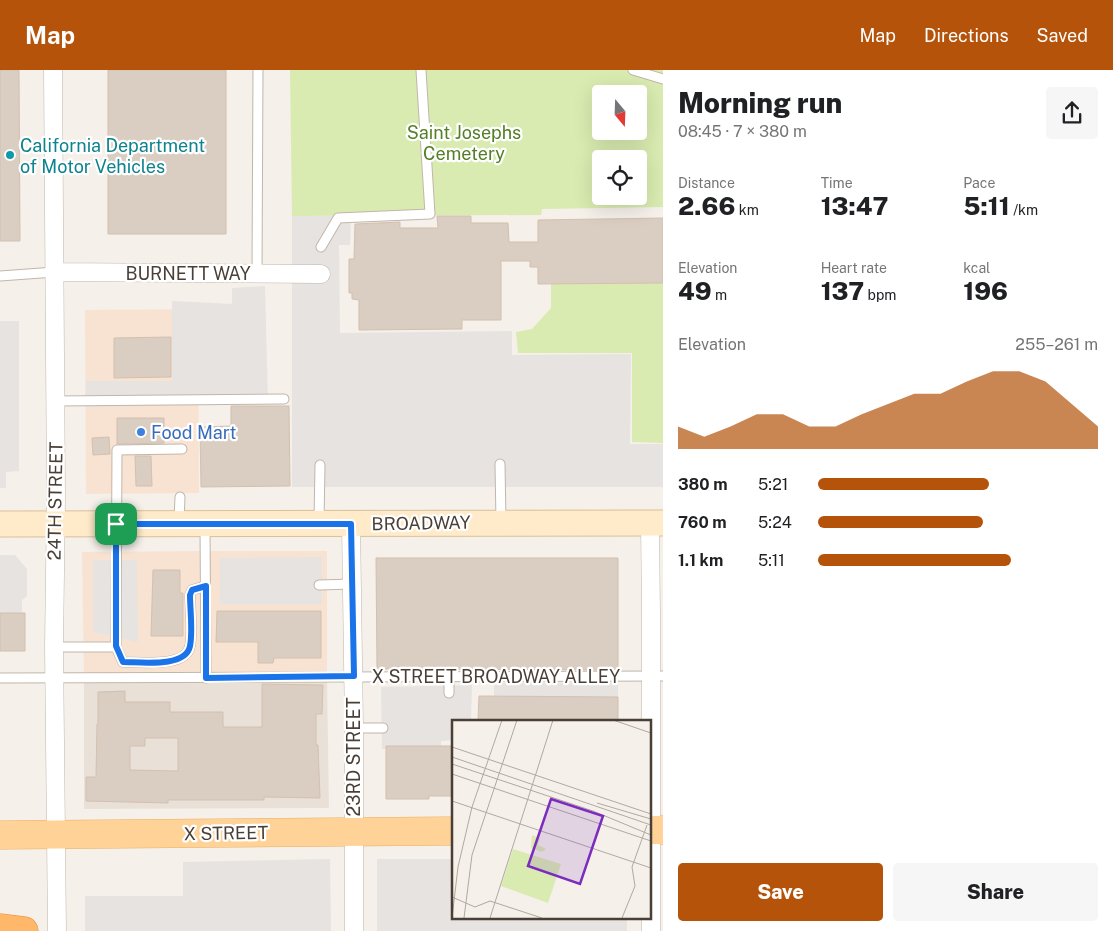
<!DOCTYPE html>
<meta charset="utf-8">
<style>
:root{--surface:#fff;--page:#f6f6f6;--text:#202124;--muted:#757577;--accent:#b45309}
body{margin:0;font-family:"Public Sans",sans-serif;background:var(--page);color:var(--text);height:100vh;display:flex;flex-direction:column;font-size:19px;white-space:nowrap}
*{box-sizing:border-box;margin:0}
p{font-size:16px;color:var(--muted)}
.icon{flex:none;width:28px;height:28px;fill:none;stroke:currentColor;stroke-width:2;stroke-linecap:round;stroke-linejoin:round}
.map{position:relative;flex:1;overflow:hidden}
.drawer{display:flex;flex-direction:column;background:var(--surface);width:450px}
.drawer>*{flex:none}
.needle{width:32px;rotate:161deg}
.tools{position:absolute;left:592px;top:15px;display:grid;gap:10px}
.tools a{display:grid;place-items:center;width:55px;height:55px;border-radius:5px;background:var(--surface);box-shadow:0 5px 20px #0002;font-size:25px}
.pin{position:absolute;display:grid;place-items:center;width:42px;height:42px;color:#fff;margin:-21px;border-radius:10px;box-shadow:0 2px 8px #0006}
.round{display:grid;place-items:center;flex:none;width:52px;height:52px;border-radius:5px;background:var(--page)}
.head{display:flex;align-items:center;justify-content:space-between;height:85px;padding:0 15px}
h1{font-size:28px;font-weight:800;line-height:38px}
.figures{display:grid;grid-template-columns:repeat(3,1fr);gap:8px;height:85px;padding:5px 15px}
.figures div{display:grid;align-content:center}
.figures b{font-size:25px;font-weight:800}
.figures small{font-size:14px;font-weight:400}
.figures p{font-size:14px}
.chart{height:140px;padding:10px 15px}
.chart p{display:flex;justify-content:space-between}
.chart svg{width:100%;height:90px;margin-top:5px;fill:var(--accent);opacity:.7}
.action{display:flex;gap:10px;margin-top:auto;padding:10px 15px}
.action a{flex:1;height:58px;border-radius:5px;background:var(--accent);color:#fff;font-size:20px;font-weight:800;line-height:58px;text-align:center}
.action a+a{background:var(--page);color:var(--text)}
ul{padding:0 15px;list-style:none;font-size:16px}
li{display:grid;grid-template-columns:80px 60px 1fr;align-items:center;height:38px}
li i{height:12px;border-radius:6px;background:var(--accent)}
header{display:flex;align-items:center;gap:30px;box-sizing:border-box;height:70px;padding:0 25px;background:var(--accent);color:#fff}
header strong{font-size:24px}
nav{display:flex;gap:28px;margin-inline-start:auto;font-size:18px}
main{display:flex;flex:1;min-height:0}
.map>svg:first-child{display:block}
.residential{fill:#e9e1d7}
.commercial{fill:#f8e3d3}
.green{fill:#d9ebb0;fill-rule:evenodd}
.parking{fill:#e6e3e1}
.building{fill:#dacdc1;stroke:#d3c0b0;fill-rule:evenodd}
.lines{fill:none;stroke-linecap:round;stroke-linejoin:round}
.lane-casing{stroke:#c1b6ab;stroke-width:11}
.street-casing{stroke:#c1b6ab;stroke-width:19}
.secondary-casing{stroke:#dac099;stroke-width:27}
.primary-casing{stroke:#eaae62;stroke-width:29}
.highway-casing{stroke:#e68a33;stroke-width:29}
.lane{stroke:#fff;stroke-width:9}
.street{stroke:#fff;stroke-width:18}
.secondary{stroke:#ffeac9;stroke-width:25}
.primary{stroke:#ffd398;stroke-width:28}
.highway{stroke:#ffb86a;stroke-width:28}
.route-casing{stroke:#fff;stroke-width:10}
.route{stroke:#1a73e8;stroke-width:6}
.culture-dot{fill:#0f9aa8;stroke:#fff;stroke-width:2}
.shop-dot{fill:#3f7fe0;stroke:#fff;stroke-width:2}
.labels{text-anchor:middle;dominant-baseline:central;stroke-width:4.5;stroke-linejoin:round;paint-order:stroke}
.park-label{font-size:18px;fill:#547f26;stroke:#fff}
.culture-label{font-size:18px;fill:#0d838f;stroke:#fff;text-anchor:start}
.street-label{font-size:18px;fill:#493f37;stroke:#fff}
.shop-label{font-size:18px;fill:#366cbe;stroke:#fff;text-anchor:start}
.inset-road{fill:none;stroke:#b0a9a2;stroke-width:1}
.view{fill:#7b2cbf;fill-opacity:0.15;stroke:#7b2cbf;stroke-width:2.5}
.inset-edge{fill:none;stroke:#493f37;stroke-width:2.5}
</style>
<header>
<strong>Map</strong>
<nav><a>Map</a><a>Directions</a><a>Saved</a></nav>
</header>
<main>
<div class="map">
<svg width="663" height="861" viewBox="0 0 663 861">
<rect width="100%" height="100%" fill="#f5f0e9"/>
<path class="residential" d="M 327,607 L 329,738 L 84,739 L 84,608 Z"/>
<path class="commercial" d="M 198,239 L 199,423 L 86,424 L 85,240 Z
M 205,481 L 327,481 L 327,607 L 84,608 L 82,482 Z"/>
<path class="green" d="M 290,0 L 663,0 L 663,137 L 542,139 L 541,145 L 292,146 ZM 601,24 L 639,24 L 639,61 L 601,61 ZM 601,89 L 639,89 L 639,126 L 601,126 Z
M 663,212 L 663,373 L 632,372 L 632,283 L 518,283 L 516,262 L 532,259 L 551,238 L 551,213 Z"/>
<path class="parking" d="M 292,146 L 351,146 L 350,175 L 339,175 L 340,263 L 512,261 L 512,285 L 631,284 L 630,374 L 663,374 L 663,417 L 292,417 Z
M 265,216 L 268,334 L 85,337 L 86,311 L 172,311 L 172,231 L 232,234 L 232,218 Z
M 0,251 L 19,251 L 19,401 L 6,402 L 6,418 L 0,418 Z
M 0,485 L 15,485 L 27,499 L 27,526 L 22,530 L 22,543 L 0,543 Z
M 322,487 L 322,534 L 220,534 L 220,488 Z
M 93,490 L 137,490 L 138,572 L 93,562 Z
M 618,612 L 618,628 L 494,630 L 494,613 Z
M 472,615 L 471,651 L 453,651 L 453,670 L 441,671 L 441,703 L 431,678 L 382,679 L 381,617 Z
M 330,789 L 331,861 L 85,861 L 85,826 L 183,826 L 183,792 Z
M 377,789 L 453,789 L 453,847 L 627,847 L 627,861 L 377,861 Z"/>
<path class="building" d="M 0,0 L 19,0 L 20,171 L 0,171 Z
M 108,0 L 226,0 L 226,164 L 108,164 Z
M 437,146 L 471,146 L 471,153 L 508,153 L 509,172 L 538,172 L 538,150 L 663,148 L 663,213 L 538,214 L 538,197 L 530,197 L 530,191 L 501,191 L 501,250 L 462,250 L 462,259 L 359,260 L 359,230 L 352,229 L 352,223 L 349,223 L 349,189 L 354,189 L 355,154 L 400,152 L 400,158 L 438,158 Z
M 171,267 L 171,307 L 114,308 L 114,268 Z
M 231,336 L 289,336 L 290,416 L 201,417 L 200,357 L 231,356 Z
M 117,348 L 164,348 L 164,373 L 117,374 Z
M 109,367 L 110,384 L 93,385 L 92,368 Z
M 135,386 L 151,386 L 152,416 L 136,416 Z
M 376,488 L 618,488 L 618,600 L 377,599 Z
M 153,500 L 180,500 L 180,523 L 183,523 L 183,566 L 151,566 Z
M 217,541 L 321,541 L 321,588 L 274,588 L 273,593 L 258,593 L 258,572 L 216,572 Z
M 0,543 L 25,543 L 25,581 L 0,581 Z
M 262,614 L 323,615 L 322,644 L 316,644 L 316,675 L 318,675 L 320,728 L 264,727 L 264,730 L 168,730 L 168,733 L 86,731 L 86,707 L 96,707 L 97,654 L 98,654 L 98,622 L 125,621 L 125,632 L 170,632 L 170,642 L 223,642 L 223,657 L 262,657 ZM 145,668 L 178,668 L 178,701 L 130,700 L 130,676 L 145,676 Z
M 479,626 L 618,627 L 618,651 L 478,651 Z
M 386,676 L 453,676 L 453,726 L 429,726 L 429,729 L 386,729 Z"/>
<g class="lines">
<defs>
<path id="lane" d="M 633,0 L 663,9
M 321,177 L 338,148 L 430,144 L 421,0
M 257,204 L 258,0
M 0,206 L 55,202
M 56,331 L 284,329
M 500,394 L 501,452
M 179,451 L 180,427
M 319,452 L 320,395
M 205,456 L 206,608
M 319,515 L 352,514
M 54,577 L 116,577 L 117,380 L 182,379
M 116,577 L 123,592 C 141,592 186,598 190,576 C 193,562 190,539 190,525 L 192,520 L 205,516
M 449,607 L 449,623
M 0,608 L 663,606
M 354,658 L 383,658"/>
<path id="street" d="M 53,0 L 56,427 L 54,577 L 57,861
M 55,202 L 321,204
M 650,453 L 651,544 L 651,861
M 351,454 L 354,658 L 354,861"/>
<path id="secondary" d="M 0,454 L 663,453"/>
<path id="primary" d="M 649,760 L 663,760
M 0,765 L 453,761"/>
<path id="highway" d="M 0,858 L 24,861"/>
</defs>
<use href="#lane" class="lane-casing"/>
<use href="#street" class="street-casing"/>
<use href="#secondary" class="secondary-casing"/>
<use href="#primary" class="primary-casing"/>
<use href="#highway" class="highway-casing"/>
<use href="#lane" class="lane"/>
<use href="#street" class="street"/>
<use href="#secondary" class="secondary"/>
<use href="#primary" class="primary"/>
<use href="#highway" class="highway"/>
</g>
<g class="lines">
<defs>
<path id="route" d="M 116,454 L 351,454 L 354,606 L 206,608 L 206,516 L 192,520 L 190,525 C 190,539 193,562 190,576 C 186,598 141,592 123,592 L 116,576 Z"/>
</defs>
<use href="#route" class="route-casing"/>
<use href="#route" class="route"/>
</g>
<circle class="culture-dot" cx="10" cy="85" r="5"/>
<circle class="shop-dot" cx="141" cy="362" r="5"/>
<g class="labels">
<g class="park-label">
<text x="464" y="62">Saint Josephs<tspan x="464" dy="21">Cemetery</tspan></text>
</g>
<g class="culture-label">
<text x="20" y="75">California Department<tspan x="20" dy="21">of Motor Vehicles</tspan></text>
</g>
<g class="street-label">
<text x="188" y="203">BURNETT WAY</text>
<text transform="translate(55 431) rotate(-89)">24TH STREET</text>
<text transform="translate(421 453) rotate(-1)">BROADWAY</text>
<text x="496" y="606">X STREET BROADWAY ALLEY</text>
<text transform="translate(353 687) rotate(-90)">23RD STREET</text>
<text transform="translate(226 763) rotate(-1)">X STREET</text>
</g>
<g class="shop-label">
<text x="151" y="362">Food Mart</text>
</g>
</g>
<g transform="translate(452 650)">
<rect width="199" height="199" fill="#f5f0e9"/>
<path d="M 80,115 L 88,118 L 86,125 L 94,129 L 90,132 L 79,128 ZM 61,129 L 109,144 L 96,183 L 49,166 Z" fill="#d9ebb0"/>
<path class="inset-road" d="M 161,0 L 199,13M 0,27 L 199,94M 0,37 L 199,105M 0,44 L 141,91 L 199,115M 0,54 L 199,121M 0,81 L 199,148M 145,83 L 199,99M 20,87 L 50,0M 0,177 L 23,187 L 38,181 L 90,198M 0,198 L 6,147 L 20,87M 12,198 L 20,135 L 65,0M 38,198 L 101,0M 170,198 L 183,166 L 180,147 L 195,105"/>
<path class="view" d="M 99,79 L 151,96 L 128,164 L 76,146 Z"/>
<rect width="199" height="199" class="inset-edge"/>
</g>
</svg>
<div class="tools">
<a><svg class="needle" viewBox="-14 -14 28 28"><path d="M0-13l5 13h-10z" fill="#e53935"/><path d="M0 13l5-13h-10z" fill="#757577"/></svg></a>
<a><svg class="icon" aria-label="locate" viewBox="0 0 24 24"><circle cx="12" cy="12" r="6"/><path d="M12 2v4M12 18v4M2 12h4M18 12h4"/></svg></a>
</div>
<div class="pin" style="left:116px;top:454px;background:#1e9e55"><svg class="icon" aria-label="arrive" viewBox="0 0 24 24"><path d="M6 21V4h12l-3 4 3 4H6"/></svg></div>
</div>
<section class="drawer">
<div class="head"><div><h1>Morning run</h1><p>08:45 · 7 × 380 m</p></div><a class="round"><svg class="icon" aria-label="share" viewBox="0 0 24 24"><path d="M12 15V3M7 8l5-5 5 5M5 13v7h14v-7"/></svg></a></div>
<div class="figures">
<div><p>Distance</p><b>2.66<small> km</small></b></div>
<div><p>Time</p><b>13:47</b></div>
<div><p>Pace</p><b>5:11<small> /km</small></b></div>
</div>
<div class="figures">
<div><p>Elevation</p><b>49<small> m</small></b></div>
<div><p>Heart rate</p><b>137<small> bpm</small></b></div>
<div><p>kcal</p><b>196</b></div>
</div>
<div class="chart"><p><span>Elevation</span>255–261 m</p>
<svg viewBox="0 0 160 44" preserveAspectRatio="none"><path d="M0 44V33L10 38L20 33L30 27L40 27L50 33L60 33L70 27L80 22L90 17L100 17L110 11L120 6L130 6L140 11L150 22L160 33V44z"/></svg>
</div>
<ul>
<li><b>380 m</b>5:21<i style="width:61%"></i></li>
<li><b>760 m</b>5:24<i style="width:59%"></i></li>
<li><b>1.1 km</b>5:11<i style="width:69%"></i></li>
</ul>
<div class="action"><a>Save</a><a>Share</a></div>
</section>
</main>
